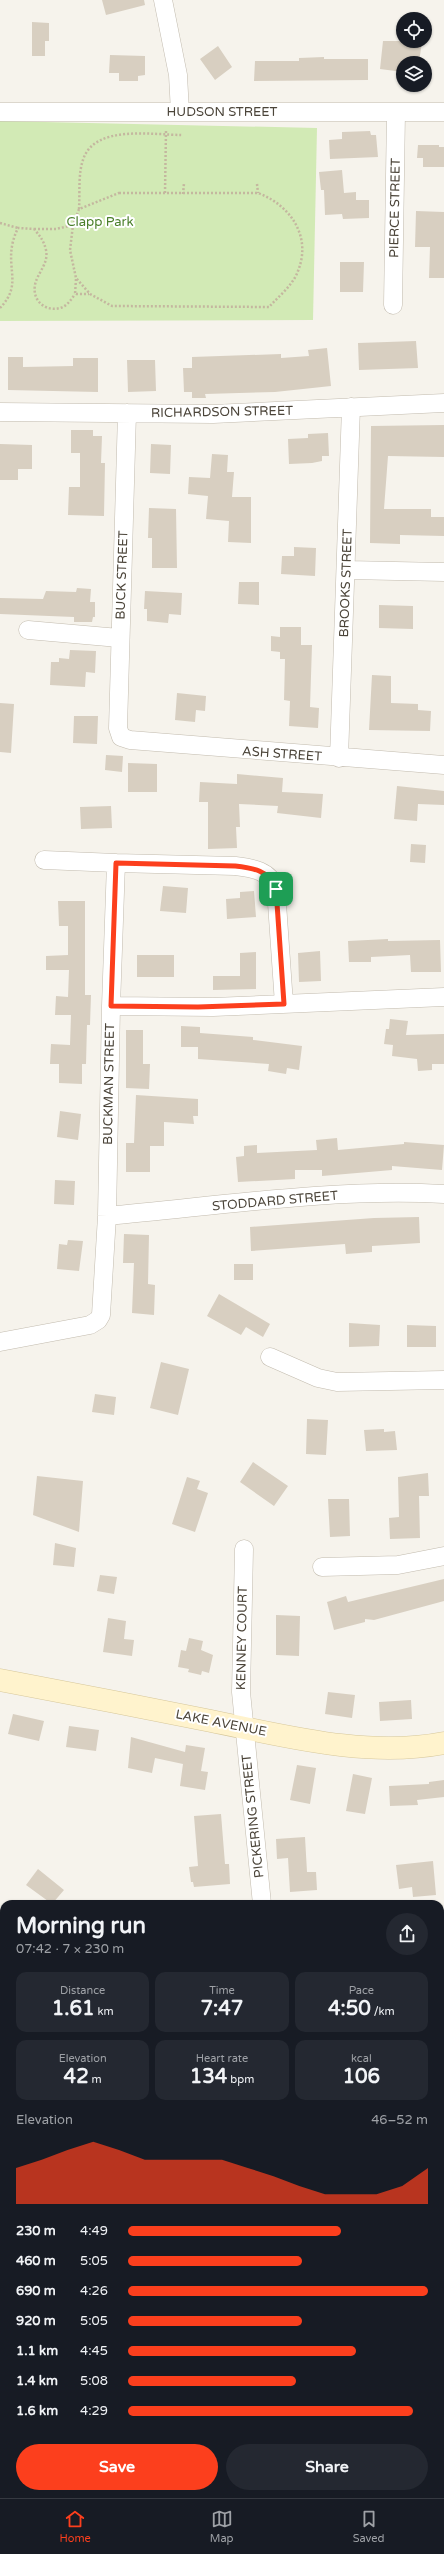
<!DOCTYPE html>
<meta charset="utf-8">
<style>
:root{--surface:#171b24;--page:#242831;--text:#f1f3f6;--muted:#9ea1a6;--line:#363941;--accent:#fc3f1d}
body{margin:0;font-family:"Varela Round",sans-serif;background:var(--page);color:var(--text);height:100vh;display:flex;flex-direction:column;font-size:15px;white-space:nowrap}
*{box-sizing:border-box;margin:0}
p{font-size:13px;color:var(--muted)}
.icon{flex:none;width:22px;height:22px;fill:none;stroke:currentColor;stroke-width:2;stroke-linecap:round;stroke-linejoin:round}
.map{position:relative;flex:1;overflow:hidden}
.side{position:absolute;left:0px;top:1900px;width:444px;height:598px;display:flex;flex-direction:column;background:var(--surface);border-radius:12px 12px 0 0;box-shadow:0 1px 3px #0004}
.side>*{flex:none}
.buttons{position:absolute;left:396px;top:12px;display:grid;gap:8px}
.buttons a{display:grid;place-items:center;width:36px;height:36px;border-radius:50%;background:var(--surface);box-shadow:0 1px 3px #0004;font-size:20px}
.pin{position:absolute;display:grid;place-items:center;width:34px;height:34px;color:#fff;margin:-17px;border-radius:8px;box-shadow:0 2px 6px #0006}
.round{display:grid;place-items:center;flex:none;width:42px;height:42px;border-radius:21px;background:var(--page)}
.headline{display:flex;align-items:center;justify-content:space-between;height:68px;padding:0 16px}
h1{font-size:22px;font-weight:700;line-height:30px}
.metrics{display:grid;grid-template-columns:repeat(3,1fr);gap:6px;height:68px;padding:4px 16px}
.metrics div{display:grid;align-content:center;border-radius:10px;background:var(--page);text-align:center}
.metrics b{font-size:20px;font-weight:700}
.metrics small{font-size:11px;font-weight:400}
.metrics p{font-size:11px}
.chart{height:112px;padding:8px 16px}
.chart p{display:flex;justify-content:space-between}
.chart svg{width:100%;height:72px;margin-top:4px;fill:var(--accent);opacity:.7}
.button{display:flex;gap:8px;margin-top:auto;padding:8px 16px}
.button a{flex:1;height:46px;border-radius:24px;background:var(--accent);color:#fff;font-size:16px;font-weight:700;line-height:46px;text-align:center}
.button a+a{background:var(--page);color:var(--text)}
ul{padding:0 16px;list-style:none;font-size:13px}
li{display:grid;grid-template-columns:64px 48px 1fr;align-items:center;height:30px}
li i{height:10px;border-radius:5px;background:var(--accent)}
.tab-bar{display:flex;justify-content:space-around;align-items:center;height:56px;border-top:1px solid var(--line);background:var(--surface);font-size:11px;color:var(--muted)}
.tab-bar a{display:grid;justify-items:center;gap:2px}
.tab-bar .selected{color:var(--accent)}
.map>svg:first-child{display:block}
.green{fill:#d2eab5}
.building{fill:#d8cfc1}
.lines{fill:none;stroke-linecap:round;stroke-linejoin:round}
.street-casing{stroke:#c2bbae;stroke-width:19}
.secondary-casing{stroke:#d6c79b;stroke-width:23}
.path{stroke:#c4b79f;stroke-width:2.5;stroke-dasharray:2 2;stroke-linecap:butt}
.street{stroke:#fff;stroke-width:18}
.secondary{stroke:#fff3cd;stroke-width:22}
.route-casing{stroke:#fff;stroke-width:8}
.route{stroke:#fc3f1d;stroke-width:5}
.labels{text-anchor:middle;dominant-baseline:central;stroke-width:4;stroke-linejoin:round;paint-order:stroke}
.street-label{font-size:13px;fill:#4b4439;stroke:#fff}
.park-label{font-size:13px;fill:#4a7f2a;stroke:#fff}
</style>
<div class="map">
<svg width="444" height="2498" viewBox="0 0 444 2498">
<rect width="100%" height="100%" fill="#f6f3ec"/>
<path class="green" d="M 0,121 L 317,128 L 313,320 L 0,321 Z"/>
<path class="building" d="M 102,0 L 144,0 L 145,5 L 106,15 Z
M 32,22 L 49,23 L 49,41 L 45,41 L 45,56 L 32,56 Z
M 383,41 L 422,41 L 419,63 L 403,63 L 403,72 L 380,69 Z
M 218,46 L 232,67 L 215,80 L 200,59 Z
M 110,55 L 145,56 L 145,75 L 138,76 L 138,81 L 119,81 L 119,73 L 109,73 Z
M 324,57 L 324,59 L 368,59 L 368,80 L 254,81 L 255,61 L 299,61 L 299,58 Z
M 370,131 L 371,135 L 376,135 L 378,157 L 330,159 L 329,140 L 342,139 L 342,132 Z
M 418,145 L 439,145 L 439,147 L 444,147 L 444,167 L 423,167 L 423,158 L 417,158 Z
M 342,170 L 344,193 L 356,192 L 356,200 L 369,200 L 369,218 L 343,219 L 342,214 L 325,215 L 324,190 L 321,190 L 319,172 Z
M 416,211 L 444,212 L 444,278 L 429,278 L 430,247 L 415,247 Z
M 340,262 L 364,262 L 363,292 L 340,292 Z
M 416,341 L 418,368 L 359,370 L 358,343 Z
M 327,348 L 331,386 L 275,392 L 205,394 L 206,398 L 192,398 L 192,392 L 184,392 L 183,368 L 192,368 L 192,357 L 281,354 L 281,358 L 309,356 L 308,350 Z
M 8,357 L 23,357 L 23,367 L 73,366 L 73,358 L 98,358 L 98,392 L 8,390 Z
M 127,360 L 155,360 L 156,391 L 128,392 Z
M 444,425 L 444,457 L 388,456 L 384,509 L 431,509 L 431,517 L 444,517 L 444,536 L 400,535 L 400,544 L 370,543 L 371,426 Z
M 71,430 L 93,430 L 93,436 L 102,436 L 101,463 L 105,463 L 104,516 L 68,515 L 69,487 L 80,487 L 80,453 L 71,453 Z
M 328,433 L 329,456 L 322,456 L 322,461 L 312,463 L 289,464 L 288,439 L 308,438 L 308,434 Z
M 0,444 L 32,445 L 32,469 L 18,469 L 18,480 L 0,480 Z
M 151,444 L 171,445 L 170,474 L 150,473 Z
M 212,454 L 228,455 L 227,472 L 234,472 L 232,497 L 251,497 L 251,543 L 228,542 L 229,521 L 206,519 L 208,496 L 188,494 L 189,477 L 210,478 Z
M 149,508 L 176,509 L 177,568 L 152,568 L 152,538 L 148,538 Z
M 294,547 L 316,548 L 315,576 L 281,574 L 282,556 L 294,556 Z
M 239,582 L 259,582 L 259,605 L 238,604 Z
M 77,588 L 91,589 L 90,602 L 95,602 L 95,617 L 93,617 L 92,622 L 74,622 L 74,617 L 0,614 L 0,598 L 43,599 L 46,591 L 76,592 Z
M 145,591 L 182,593 L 181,615 L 169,614 L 168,623 L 147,621 L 147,609 L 144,609 Z
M 379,605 L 413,606 L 413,629 L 379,628 Z
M 280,627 L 301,627 L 301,645 L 312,645 L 310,707 L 319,708 L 318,728 L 289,726 L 290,701 L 284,700 L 285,659 L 280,659 L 280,652 L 271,651 L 271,636 L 280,637 Z
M 70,650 L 96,651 L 95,673 L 86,672 L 85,687 L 50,685 L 51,662 L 59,662 L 59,658 L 69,659 Z
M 372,675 L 391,676 L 391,703 L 418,704 L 418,710 L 431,711 L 430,731 L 369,730 Z
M 177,693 L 206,696 L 205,711 L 196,710 L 195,722 L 175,720 Z
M 0,703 L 14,704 L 11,753 L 0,752 Z
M 74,716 L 98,716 L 97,744 L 73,743 Z
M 106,755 L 123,756 L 122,772 L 105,770 Z
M 128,763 L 157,764 L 157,792 L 128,792 Z
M 237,774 L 283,778 L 282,792 L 323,794 L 321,818 L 277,813 L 278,806 L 239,804 L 240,827 L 236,827 L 237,848 L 208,849 L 208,802 L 199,802 L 200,782 L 237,784 Z
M 397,786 L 444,791 L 444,805 L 418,804 L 417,821 L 394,819 Z
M 111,806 L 112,828 L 81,829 L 80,807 Z
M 411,844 L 426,845 L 425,863 L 410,862 Z
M 163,886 L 188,888 L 186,913 L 160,911 Z
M 254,891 L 256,917 L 227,919 L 226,899 L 240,898 L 240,892 Z
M 58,901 L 85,901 L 85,995 L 91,995 L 90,1025 L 87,1025 L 86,1064 L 82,1064 L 82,1084 L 59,1083 L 59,1064 L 50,1064 L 51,1044 L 70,1045 L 71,1015 L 55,1015 L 56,996 L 68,997 L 69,970 L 46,970 L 46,956 L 68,955 L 68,926 L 59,926 Z
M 388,939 L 388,941 L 440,940 L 441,972 L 411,972 L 410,955 L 371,957 L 371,962 L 349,962 L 348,941 Z
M 320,951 L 321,981 L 299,982 L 298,953 Z
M 256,952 L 256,989 L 213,990 L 213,976 L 240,976 L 240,953 Z
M 137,955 L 174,955 L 174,977 L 137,977 Z
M 390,1019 L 408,1021 L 406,1035 L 444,1034 L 444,1064 L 432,1064 L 432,1070 L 418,1071 L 417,1059 L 392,1056 L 393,1045 L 384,1044 L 386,1029 L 389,1029 Z
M 181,1026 L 200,1027 L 200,1033 L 253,1037 L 253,1040 L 302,1046 L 299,1070 L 287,1068 L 286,1074 L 268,1071 L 269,1064 L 198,1059 L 198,1047 L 181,1047 Z
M 126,1030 L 143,1030 L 143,1064 L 150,1064 L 149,1089 L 126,1088 Z
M 136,1095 L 198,1099 L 198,1116 L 193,1116 L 194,1124 L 164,1122 L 164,1146 L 150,1146 L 150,1172 L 126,1172 L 126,1143 L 134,1143 Z
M 60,1111 L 81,1114 L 78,1140 L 57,1137 Z
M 337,1138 L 338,1150 L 404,1144 L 404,1142 L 444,1145 L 442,1170 L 392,1166 L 392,1170 L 322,1176 L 322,1170 L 295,1170 L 295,1179 L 238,1182 L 236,1157 L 244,1156 L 244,1146 L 257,1145 L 257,1153 L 317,1150 L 316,1140 Z
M 55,1180 L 75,1181 L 74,1205 L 54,1204 Z
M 419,1217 L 420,1243 L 372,1246 L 372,1252 L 346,1254 L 345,1244 L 251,1251 L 250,1227 L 374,1218 Z
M 124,1234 L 149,1235 L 148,1284 L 155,1285 L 154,1315 L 132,1313 L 134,1263 L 123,1263 Z
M 68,1240 L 83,1241 L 79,1271 L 57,1269 L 59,1244 L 67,1245 Z
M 234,1264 L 253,1264 L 253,1280 L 234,1280 Z
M 219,1294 L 270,1324 L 263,1337 L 246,1327 L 241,1335 L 207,1316 Z
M 349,1323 L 380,1325 L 379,1346 L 349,1347 Z
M 407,1325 L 436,1326 L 436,1347 L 407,1347 Z
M 161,1362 L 189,1369 L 178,1415 L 150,1408 Z
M 95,1394 L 116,1397 L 114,1415 L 92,1412 Z
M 307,1419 L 328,1420 L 326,1455 L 306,1454 Z
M 384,1429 L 384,1432 L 395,1431 L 397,1450 L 366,1451 L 364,1430 Z
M 253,1462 L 288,1486 L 274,1506 L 240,1482 Z
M 428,1473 L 429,1496 L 419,1496 L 420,1538 L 390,1539 L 389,1518 L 399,1517 L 398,1477 Z
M 37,1476 L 83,1481 L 79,1532 L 33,1515 Z
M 187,1477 L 200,1481 L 197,1489 L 208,1493 L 195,1532 L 172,1524 Z
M 328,1499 L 349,1499 L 350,1536 L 330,1537 Z
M 55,1543 L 76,1548 L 74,1567 L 53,1565 Z
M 100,1575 L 117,1577 L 114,1594 L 97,1591 Z
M 444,1579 L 444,1601 L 374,1620 L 365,1619 L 365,1622 L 334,1630 L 327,1602 L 346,1596 L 348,1602 Z
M 276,1615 L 300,1616 L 299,1656 L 276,1655 Z
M 108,1618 L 126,1621 L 124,1639 L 134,1640 L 132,1656 L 103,1652 Z
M 189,1638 L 203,1641 L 201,1650 L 213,1655 L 209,1673 L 202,1671 L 201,1675 L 188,1672 L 189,1669 L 178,1667 L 181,1650 L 186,1651 Z
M 328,1692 L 355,1695 L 352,1718 L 325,1714 Z
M 411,1700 L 412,1719 L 380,1721 L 379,1702 Z
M 13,1714 L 44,1721 L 39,1741 L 8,1734 Z
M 69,1726 L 99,1730 L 96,1751 L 66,1747 Z
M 131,1737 L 185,1752 L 186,1745 L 205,1748 L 201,1771 L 208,1772 L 205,1790 L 180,1786 L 183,1764 L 155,1758 L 152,1773 L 128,1768 Z
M 297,1765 L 316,1768 L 310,1804 L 290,1800 Z
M 353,1774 L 372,1778 L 365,1814 L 346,1811 Z
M 444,1780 L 444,1797 L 417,1800 L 418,1805 L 390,1806 L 389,1786 L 429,1784 L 429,1782 Z
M 221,1814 L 225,1864 L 229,1864 L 230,1884 L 194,1887 L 193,1882 L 191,1882 L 189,1867 L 198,1866 L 194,1816 Z
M 305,1837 L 307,1872 L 316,1872 L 317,1890 L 290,1892 L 288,1858 L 277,1859 L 276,1839 Z
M 433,1861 L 436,1895 L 413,1897 L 412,1887 L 399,1889 L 396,1865 Z
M 38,1869 L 64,1890 L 52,1904 L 26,1885 Z"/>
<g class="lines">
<defs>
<path id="street" d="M 163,0 L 178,75 L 180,112
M 0,112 L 444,112
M 393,305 L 396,112
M 0,412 L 213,414 L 444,403
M 127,413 L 118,728 L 121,737 L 130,740 L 444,765
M 347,570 L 444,572
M 28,630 L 119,638
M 339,758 L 351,407
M 44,860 L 116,863
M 111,1006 L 116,863 L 235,866 C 252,868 270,870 276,889 L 284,1004
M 107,1216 C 219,1206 332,1188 444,1194
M 0,1342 L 90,1325 L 98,1320 L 101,1315 L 107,1216 L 111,1006 L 213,1007 L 444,997
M 270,1357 L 318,1378 L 337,1382 L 444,1380
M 244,1549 L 241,1692 L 262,1904
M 322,1567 L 398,1565 L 444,1556
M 0,1927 L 4,1929
M 440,1927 L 444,1927
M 440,2083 L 444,2083
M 440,2267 L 444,2266
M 0,2380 L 4,2378
M 440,2453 L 444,2452
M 387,2494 L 388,2498
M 237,2498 L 256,2494"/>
<path id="secondary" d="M 0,1680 C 70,1693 141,1707 211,1721 C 286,1736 367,1758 444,1743"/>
</defs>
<use href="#street" class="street-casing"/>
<use href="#secondary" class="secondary-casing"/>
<path class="path" d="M 257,184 L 258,193
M 119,193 L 258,193 C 290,205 312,236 298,271 C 293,285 279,296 269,307 L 112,306 L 90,294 L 76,278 L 70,250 L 73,225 L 79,209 Z
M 165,193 L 166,130
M 183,194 L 184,183
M 79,209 C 80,193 78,174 83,160 C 94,124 153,135 182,135
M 0,223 L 18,228
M 34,229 L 56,229 L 73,225
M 76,279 L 75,294 L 89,294
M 0,308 C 26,281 0,265 18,228 L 34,229 C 40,236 44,241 46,250 C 49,264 37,273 35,285 C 32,301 46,312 60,308 C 67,306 71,300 75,294"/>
<use href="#street" class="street"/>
<use href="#secondary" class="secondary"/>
</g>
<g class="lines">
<defs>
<path id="route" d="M 116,863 L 235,866 C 252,868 270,870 276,889 L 284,1004 L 198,1007 L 111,1006 Z"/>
</defs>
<use href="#route" class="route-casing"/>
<use href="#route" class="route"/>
</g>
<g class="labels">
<g class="street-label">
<text x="222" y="112">HUDSON STREET</text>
<text transform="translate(395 208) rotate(-89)">PIERCE STREET</text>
<text transform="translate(222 412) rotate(-1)">RICHARDSON STREET</text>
<text transform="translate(122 575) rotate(-88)">BUCK STREET</text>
<text transform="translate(346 583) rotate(-88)">BROOKS STREET</text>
<text transform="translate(282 754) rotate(4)">ASH STREET</text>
<text transform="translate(109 1084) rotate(-89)">BUCKMAN STREET</text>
<text transform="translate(275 1201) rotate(-5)">STODDARD STREET</text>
<text transform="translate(242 1638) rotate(-89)">KENNEY COURT</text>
<text transform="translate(221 1723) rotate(11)">LAKE AVENUE</text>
<text transform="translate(253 1816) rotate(-96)">PICKERING STREET</text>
</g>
<g class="park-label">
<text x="100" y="222">Clapp Park</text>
</g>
</g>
</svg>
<div class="buttons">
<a><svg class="icon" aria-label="locate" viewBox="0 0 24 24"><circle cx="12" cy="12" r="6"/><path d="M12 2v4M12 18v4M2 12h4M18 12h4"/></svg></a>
<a><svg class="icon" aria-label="layers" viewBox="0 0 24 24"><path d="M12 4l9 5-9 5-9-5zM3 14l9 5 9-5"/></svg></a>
</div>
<div class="pin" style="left:276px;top:889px;background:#1e9e55"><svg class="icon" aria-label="arrive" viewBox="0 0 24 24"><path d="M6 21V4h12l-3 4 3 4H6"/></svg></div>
<section class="side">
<div class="headline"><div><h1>Morning run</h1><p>07:42 · 7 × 230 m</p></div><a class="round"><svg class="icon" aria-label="share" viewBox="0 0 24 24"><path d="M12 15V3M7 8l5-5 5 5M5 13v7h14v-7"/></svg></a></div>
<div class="metrics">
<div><p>Distance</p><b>1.61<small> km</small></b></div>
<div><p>Time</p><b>7:47</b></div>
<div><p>Pace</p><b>4:50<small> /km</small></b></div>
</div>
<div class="metrics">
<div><p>Elevation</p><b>42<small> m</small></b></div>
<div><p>Heart rate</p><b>134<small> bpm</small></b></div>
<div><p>kcal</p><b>106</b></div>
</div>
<div class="chart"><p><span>Elevation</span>46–52 m</p>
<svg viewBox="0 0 160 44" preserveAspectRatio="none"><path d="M0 44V22L10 17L20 11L30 6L40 11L50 17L60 17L70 17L80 17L90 22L100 27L110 33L120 38L130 38L140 38L150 33L160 22V44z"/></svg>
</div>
<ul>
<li><b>230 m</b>4:49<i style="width:71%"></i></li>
<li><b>460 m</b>5:05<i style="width:58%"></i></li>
<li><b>690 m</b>4:26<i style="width:100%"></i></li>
<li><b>920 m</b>5:05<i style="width:58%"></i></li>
<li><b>1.1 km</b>4:45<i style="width:76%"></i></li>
<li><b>1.4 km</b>5:08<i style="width:56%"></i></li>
<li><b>1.6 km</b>4:29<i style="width:95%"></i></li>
</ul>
<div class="button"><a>Save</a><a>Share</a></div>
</section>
</div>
<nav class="tab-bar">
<a class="selected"><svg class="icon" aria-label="home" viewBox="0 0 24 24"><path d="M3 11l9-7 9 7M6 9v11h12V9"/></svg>Home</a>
<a><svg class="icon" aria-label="map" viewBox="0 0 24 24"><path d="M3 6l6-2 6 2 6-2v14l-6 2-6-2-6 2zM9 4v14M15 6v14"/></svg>Map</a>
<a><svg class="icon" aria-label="saved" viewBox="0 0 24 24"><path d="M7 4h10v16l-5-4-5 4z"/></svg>Saved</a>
</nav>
